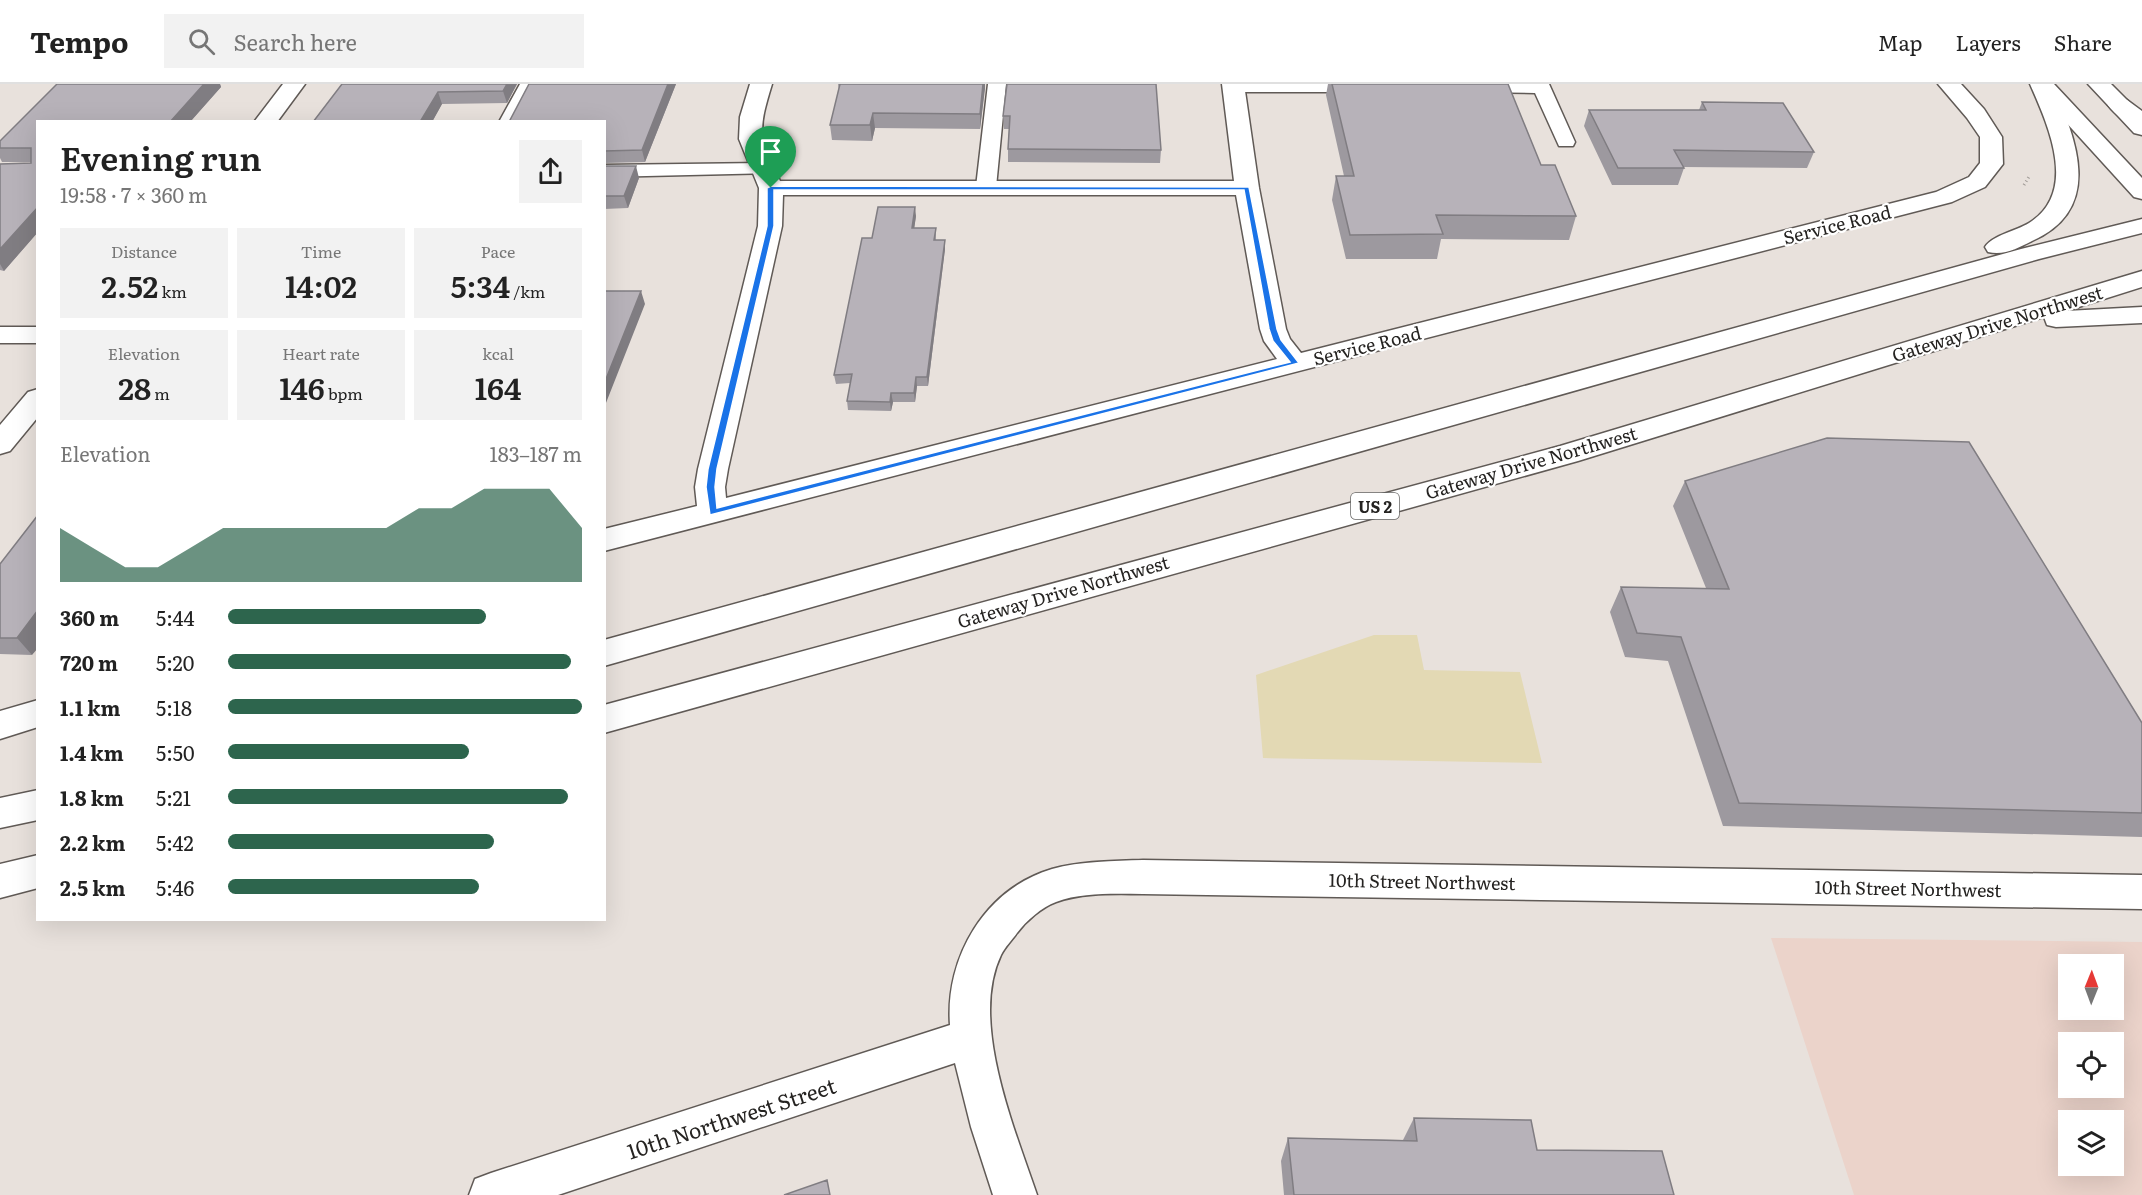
<!DOCTYPE html>
<meta charset="utf-8">
<style>
:root{--surface:#fff;--page:#f2f2f2;--text:#222;--muted:#767676;--line:#e0e0e0;--accent:#2d654d}
body{margin:0;font-family:Literata,serif;background:var(--page);color:var(--text);height:100vh;display:flex;flex-direction:column;font-size:22px;white-space:nowrap}
*{box-sizing:border-box;margin:0}
p{font-size:20px;color:var(--muted)}
.icon{flex:none;width:33px;height:33px;fill:none;stroke:currentColor;stroke-width:2;stroke-linecap:round;stroke-linejoin:round}
.map{position:relative;flex:1;overflow:hidden}
.details{position:absolute;left:36px;top:36px;width:570px;height:801px;display:flex;flex-direction:column;background:var(--surface);border-radius:0px;box-shadow:0 6px 24px #0002}
.details>*{flex:none}
.needle{width:39px;rotate:1deg}
.fabs{position:absolute;left:2058px;top:870px;display:grid;gap:12px}
.fabs a{display:grid;place-items:center;width:66px;height:66px;border-radius:0px;background:var(--surface);box-shadow:0 6px 24px #0002;font-size:30px}
.pin{position:absolute;display:grid;place-items:center;width:51px;height:51px;color:#fff;margin:-62px -26px;border-radius:50% 50% 50% 0;rotate:-45deg;box-shadow:0 0 6px #0007}
.pin .icon{rotate:45deg}
.round{display:grid;place-items:center;flex:none;width:63px;height:63px;border-radius:0px;background:var(--page)}
.headline{display:flex;align-items:center;justify-content:space-between;height:102px;padding:0 24px}
h1{font-size:33px;font-weight:600;line-height:45px}
.figures{display:grid;grid-template-columns:repeat(3,1fr);gap:9px;height:102px;padding:6px 24px}
.figures div{display:grid;align-content:center;border-radius:0px;background:var(--page);text-align:center}
.figures b{font-size:30px;font-weight:600}
.figures small{font-size:16px;font-weight:400}
.figures p{font-size:16px}
.chart{height:168px;padding:12px 24px}
.chart p{display:flex;justify-content:space-between}
.chart svg{width:100%;height:108px;margin-top:6px;fill:var(--accent);opacity:.7}
ul{padding:0 24px;list-style:none;font-size:20px}
li{display:grid;grid-template-columns:96px 72px 1fr;align-items:center;height:45px}
li i{height:15px;border-radius:8px;background:var(--accent)}
header{display:flex;align-items:center;gap:36px;box-sizing:border-box;height:84px;padding:0 30px;background:var(--surface);border-bottom:2px solid var(--line)}
header strong{font-size:28px}
nav{display:flex;gap:33px;margin-inline-start:auto;font-size:21px}
.search{width:420px;height:54px;background:var(--page);display:flex;align-items:center;gap:15px;box-sizing:border-box;padding:0 21px;border-radius:0px;color:var(--muted);font-size:22px}
.map>svg:first-child{display:block}
.medical{fill:#ebd3ca;fill-rule:evenodd}
.sand{fill:#e3d9b4}
.lines{fill:none;stroke-linecap:round;stroke-linejoin:round}
.lane-casing{stroke:#605a56;stroke-width:3}
.street-casing{stroke:#605a56;stroke-width:3}
.secondary-casing{stroke:#605a56;stroke-width:3}
.highway-casing{stroke:#605a56;stroke-width:3}
.path{stroke:#9c9793;stroke-width:3;stroke-dasharray:1 3;stroke-linecap:butt}
.lane{fill:#fff;fill-rule:evenodd}
.street{fill:#fff;fill-rule:evenodd}
.secondary{fill:#fff;fill-rule:evenodd}
.highway{fill:#fff;fill-rule:evenodd}
.wall{fill:#9d999f}
.shaded-wall{fill:#807d82}
.building{fill:#b7b2b9;stroke:#807d82;stroke-width:1.5}
.route{fill:#1a73e8;stroke:#fff;stroke-width:1.5;fill-rule:evenodd}
.labels{text-anchor:middle;dominant-baseline:central;stroke-width:4.5;stroke-linejoin:round;paint-order:stroke}
.shield{fill:#fff;stroke:#666564;stroke-width:1.5}
.shield-label{font-size:16px;font-weight:bold;fill:#252321}
.street-label{font-size:18px;fill:#252321;stroke:#fff}
.near-street-label{font-size:21px;fill:#252321;stroke:#fff}
</style>
<header>
<strong>Tempo</strong>
<div class="search"><svg class="icon" aria-label="search" viewBox="0 0 24 24"><circle cx="10" cy="10" r="6"/><path d="M15 15l6 6"/></svg>Search here</div>
<nav><a>Map</a><a>Layers</a><a>Share</a></nav>
</header>
<div class="map">
<svg width="2142" height="1111" viewBox="0 0 2142 1111">
<rect width="100%" height="100%" fill="#e8e1dc"/>
<path class="medical" d="M 1771,854 L 2142,858 L 2142,1111 L 1854,1111 ZM 2068,880 L 2114,880 L 2114,926 L 2068,926 ZM 2068,958 L 2114,958 L 2114,1004 L 2068,1004 ZM 2068,1036 L 2114,1036 L 2114,1082 L 2068,1082 Z"/>
<path class="sand" d="M 1374,551 L 1417,551 L 1424,586 L 1520,588 L 1542,679 L 1263,674 L 1256,591 Z"/>
<g class="lines">
<defs>
<path id="lane" d="M 520,0 L 538,0 L 517,38 L 499,38 Z
M 988,0 L 1006,0 L 996,103 L 993,107 L 979,107 L 976,103 Z
M 1227,0 L 1372,0 L 1374,3 L 1371,7 L 1365,8 L 1234,8 L 1228,7 L 1225,3 Z
M 1465,0 L 1549,0 L 1575,58 L 1573,62 L 1559,62 L 1535,9 L 1472,8 L 1466,7 L 1463,3 Z
M 763,79 L 770,81 L 772,85 L 770,89 L 604,93 L 604,81 Z"/>
<path id="street" d="M 283,0 L 305,0 L 277,38 L 254,38 Z
M 750,0 L 772,0 C 757,49 759,51 780,97 L 1234,97 L 1222,0 L 1244,0 L 1259,104 L 1286,245 L 1290,255 L 1301,269 L 1936,108 L 1969,93 L 1980,79 L 1980,53 L 1967,34 L 1938,0 L 1961,0 L 1984,25 L 2002,53 L 2003,80 L 1985,103 L 1952,118 L 604,467 L 604,445 L 697,422 L 695,403 L 698,385 L 758,142 L 759,104 L 739,55 L 740,33 ZM 783,111 L 1236,111 L 1260,245 L 1264,257 L 1277,275 L 726,414 L 725,403 L 728,385 L 782,142 Z
M 0,243 L 38,243 L 38,259 L 0,259 Z
M 38,305 L 38,333 L 10,367 L 0,370 L 0,341 L 28,308 Z
M 38,616 L 38,643 L 0,655 L 0,627 Z
M 1143,776 L 2142,791 L 2142,825 L 1143,810 C 1115,810 1083,808 1056,818 C 1042,823 1026,837 1017,849 C 1012,856 1005,863 1001,871 C 969,937 1015,1046 1037,1111 L 993,1111 L 971,1043 L 955,979 L 558,1111 L 469,1111 L 475,1095 L 491,1089 L 950,941 C 945,873 985,805 1052,785 C 1081,777 1113,777 1143,776 Z"/>
<path id="secondary" d="M 2031,0 L 2054,0 L 2142,94 L 2142,115 L 2134,113 Z
M 2088,0 L 2111,0 L 2142,31 L 2142,51 L 2134,49 Z"/>
<path id="highway" d="M 2030,0 L 2052,0 C 2076,54 2105,125 2032,157 C 2018,164 2004,172 1988,168 L 1985,163 C 1993,151 2016,147 2029,139 C 2079,108 2048,41 2030,0 Z
M 2119,14 L 2127,16 L 2142,27 L 2142,44 C 2130,41 2115,31 2108,21 L 2111,16 Z
M 2142,135 L 2142,149 L 2039,175 L 604,582 L 604,556 L 2021,165 Z
M 2142,187 L 2142,203 L 2066,227 L 2142,223 L 2142,239 L 2056,243 L 2047,241 L 2044,233 L 1578,377 L 604,649 L 604,621 L 1560,362 Z
M 38,706 L 38,736 L 0,744 L 0,714 Z
M 38,771 L 38,804 L 0,814 L 0,780 Z"/>
</defs>
<use href="#lane" class="lane-casing"/>
<use href="#street" class="street-casing"/>
<use href="#secondary" class="secondary-casing"/>
<use href="#highway" class="highway-casing"/>
<path class="path" d="M 2024,101 L 2030,91"/>
<use href="#lane" class="lane"/>
<use href="#street" class="street"/>
<use href="#secondary" class="secondary"/>
<use href="#highway" class="highway"/>
</g>
<path class="wall" d="M 57,0 L 204,0 L 202,2 L 204,0 L 220,0 L 221,3 L 190,38 L 38,38 L 38,148 L 4,187 L 0,186 L 0,80 L 31,79 L 31,78 L 2,78 L 0,74 L 0,57 Z
M 342,0 L 517,0 L 507,19 L 442,20 L 432,38 L 313,38 Z
M 529,0 L 676,0 L 645,78 L 604,79 L 604,38 L 515,27 Z
M 838,0 L 985,0 L 980,45 L 875,44 L 872,57 L 832,56 L 830,41 L 839,6 Z
M 1007,0 L 1161,66 L 1160,79 L 1008,78 L 1008,65 L 1009,45 L 1004,45 L 1003,32 Z
M 1328,0 L 1508,0 L 1541,81 L 1576,132 L 1569,156 L 1441,155 L 1437,175 L 1346,175 L 1332,116 L 1336,92 L 1344,92 L 1326,11 Z
M 1702,18 L 1814,68 L 1807,84 L 1683,83 L 1684,84 L 1678,101 L 1612,101 L 1584,42 L 1589,26 L 1699,26 Z
M 604,82 L 639,94 L 628,124 L 604,125 Z
M 916,132 L 914,144 L 936,144 L 936,156 L 945,156 L 945,165 L 928,302 L 917,302 L 915,318 L 893,318 L 891,327 L 848,326 L 847,317 L 850,299 L 836,300 L 834,291 L 872,154 Z
M 1685,397 L 2142,639 L 2142,753 L 1723,742 L 1668,577 L 1625,573 L 1610,528 L 1621,503 L 1706,504 L 1673,422 Z
M 0,480 L 32,571 L 0,570 Z
M 1414,1034 L 1537,1066 L 1674,1111 L 1284,1111 L 1281,1077 L 1288,1054 L 1403,1056 Z"/>
<path class="shaded-wall" d="M 204,0 L 220,0 L 221,3 L 190,38 L 170,38 Z
M 507,0 L 517,0 L 507,19 L 503,7 Z
M 668,0 L 676,0 L 645,78 L 642,66 Z
M 983,0 L 985,0 L 985,5 L 980,45 L 980,30 Z
M 438,8 L 442,20 L 432,38 L 420,38 Z
M 873,29 L 875,44 L 872,57 L 870,41 Z
M 636,82 L 639,94 L 628,124 L 624,112 Z
M 38,123 L 38,148 L 4,187 L 0,180 L 0,165 Z
M 915,123 L 916,132 L 913,153 L 912,144 Z
M 945,156 L 945,165 L 928,302 L 927,293 Z
M 641,207 L 645,220 L 604,324 L 604,300 Z
M 916,293 L 917,302 L 915,318 L 914,309 Z
M 891,309 L 893,318 L 891,327 L 890,318 Z
M 38,526 L 38,564 L 32,571 L 17,554 Z"/>
<path class="building" d="M 57,0 L 204,0 L 170,38 L 38,38 L 38,123 L 0,165 L 0,80 L 31,79 L 31,64 L 0,64 L 0,57 Z
M 342,0 L 507,0 L 503,7 L 438,8 L 420,38 L 313,38 Z
M 529,0 L 668,0 L 642,66 L 604,67 L 604,38 L 509,38 Z
M 840,0 L 983,0 L 980,30 L 873,29 L 870,41 L 830,41 Z
M 1007,0 L 1156,0 L 1161,66 L 1008,65 L 1010,32 L 1003,32 Z
M 1332,0 L 1508,0 L 1541,81 L 1555,81 L 1576,132 L 1436,131 L 1443,150 L 1350,151 L 1336,92 L 1354,92 Z
M 1702,18 L 1783,19 L 1814,68 L 1674,66 L 1684,84 L 1618,84 L 1589,26 L 1706,26 Z
M 604,82 L 636,82 L 624,112 L 604,112 Z
M 878,123 L 915,123 L 912,144 L 936,144 L 934,156 L 945,156 L 927,293 L 916,293 L 914,309 L 891,309 L 890,318 L 847,317 L 852,290 L 834,291 L 862,154 L 872,154 Z
M 604,207 L 641,207 L 604,300 Z
M 1827,354 L 1969,358 L 2142,639 L 2142,729 L 1739,719 L 1681,553 L 1637,549 L 1621,503 L 1729,505 L 1685,397 Z
M 38,431 L 38,526 L 17,554 L 0,554 L 0,480 Z
M 1414,1034 L 1531,1036 L 1537,1066 L 1662,1067 L 1674,1111 L 1294,1111 L 1288,1054 L 1417,1057 Z
M 827,1096 L 830,1111 L 784,1111 Z"/>
<path class="route" d="M 771,102 L 1249,103 L 1277,245 L 1281,256 L 1299,279 L 710,431 L 706,403 L 708,385 L 767,142 L 767,104 ZM 774,106 L 1244,106 L 1269,245 L 1273,257 L 1290,278 L 717,424 L 715,403 L 717,385 L 774,142 Z"/>
<g class="labels">
<rect class="shield" x="1351" y="409" width="48" height="26" rx="4.5"/>
<g class="shield-label">
<text x="1375" y="422">US 2</text>
</g>
<g class="street-label">
<text transform="translate(1837 140) rotate(-14)">Service Road</text>
<text transform="translate(1997 239) rotate(-17)">Gateway Drive Northwest</text>
<text transform="translate(1367 261) rotate(-14)">Service Road</text>
<text transform="translate(1531 378) rotate(-16)">Gateway Drive Northwest</text>
<text transform="translate(1063 507) rotate(-16)">Gateway Drive Northwest</text>
<text transform="translate(1422 797) rotate(1)">10th Street Northwest</text>
<text transform="translate(1908 804) rotate(1)">10th Street Northwest</text>
</g>
<g class="near-street-label">
<text transform="translate(731 1033) rotate(-18)">10th Northwest Street</text>
</g>
</g>
</svg>
<div class="fabs">
<a><svg class="needle" viewBox="-14 -14 28 28"><path d="M0-13l5 13h-10z" fill="#e53935"/><path d="M0 13l5-13h-10z" fill="#767676"/></svg></a>
<a><svg class="icon" aria-label="locate" viewBox="0 0 24 24"><circle cx="12" cy="12" r="6"/><path d="M12 2v4M12 18v4M2 12h4M18 12h4"/></svg></a>
<a><svg class="icon" aria-label="layers" viewBox="0 0 24 24"><path d="M12 4l9 5-9 5-9-5zM3 14l9 5 9-5"/></svg></a>
</div>
<div class="pin" style="left:771px;top:104px;background:#1e9e55"><svg class="icon" aria-label="arrive" viewBox="0 0 24 24"><path d="M6 21V4h12l-3 4 3 4H6"/></svg></div>
<section class="details">
<div class="headline"><div><h1>Evening run</h1><p>19:58 · 7 × 360 m</p></div><a class="round"><svg class="icon" aria-label="share" viewBox="0 0 24 24"><path d="M12 15V3M7 8l5-5 5 5M5 13v7h14v-7"/></svg></a></div>
<div class="figures">
<div><p>Distance</p><b>2.52<small> km</small></b></div>
<div><p>Time</p><b>14:02</b></div>
<div><p>Pace</p><b>5:34<small> /km</small></b></div>
</div>
<div class="figures">
<div><p>Elevation</p><b>28<small> m</small></b></div>
<div><p>Heart rate</p><b>146<small> bpm</small></b></div>
<div><p>kcal</p><b>164</b></div>
</div>
<div class="chart"><p><span>Elevation</span>183–187 m</p>
<svg viewBox="0 0 160 44" preserveAspectRatio="none"><path d="M0 44V22L10 30L20 38L30 38L40 30L50 22L60 22L70 22L80 22L90 22L100 22L110 14L120 14L130 6L140 6L150 6L160 22V44z"/></svg>
</div>
<ul>
<li><b>360 m</b>5:44<i style="width:73%"></i></li>
<li><b>720 m</b>5:20<i style="width:97%"></i></li>
<li><b>1.1 km</b>5:18<i style="width:100%"></i></li>
<li><b>1.4 km</b>5:50<i style="width:68%"></i></li>
<li><b>1.8 km</b>5:21<i style="width:96%"></i></li>
<li><b>2.2 km</b>5:42<i style="width:75%"></i></li>
<li><b>2.5 km</b>5:46<i style="width:71%"></i></li>
</ul>
</section>
</div>
